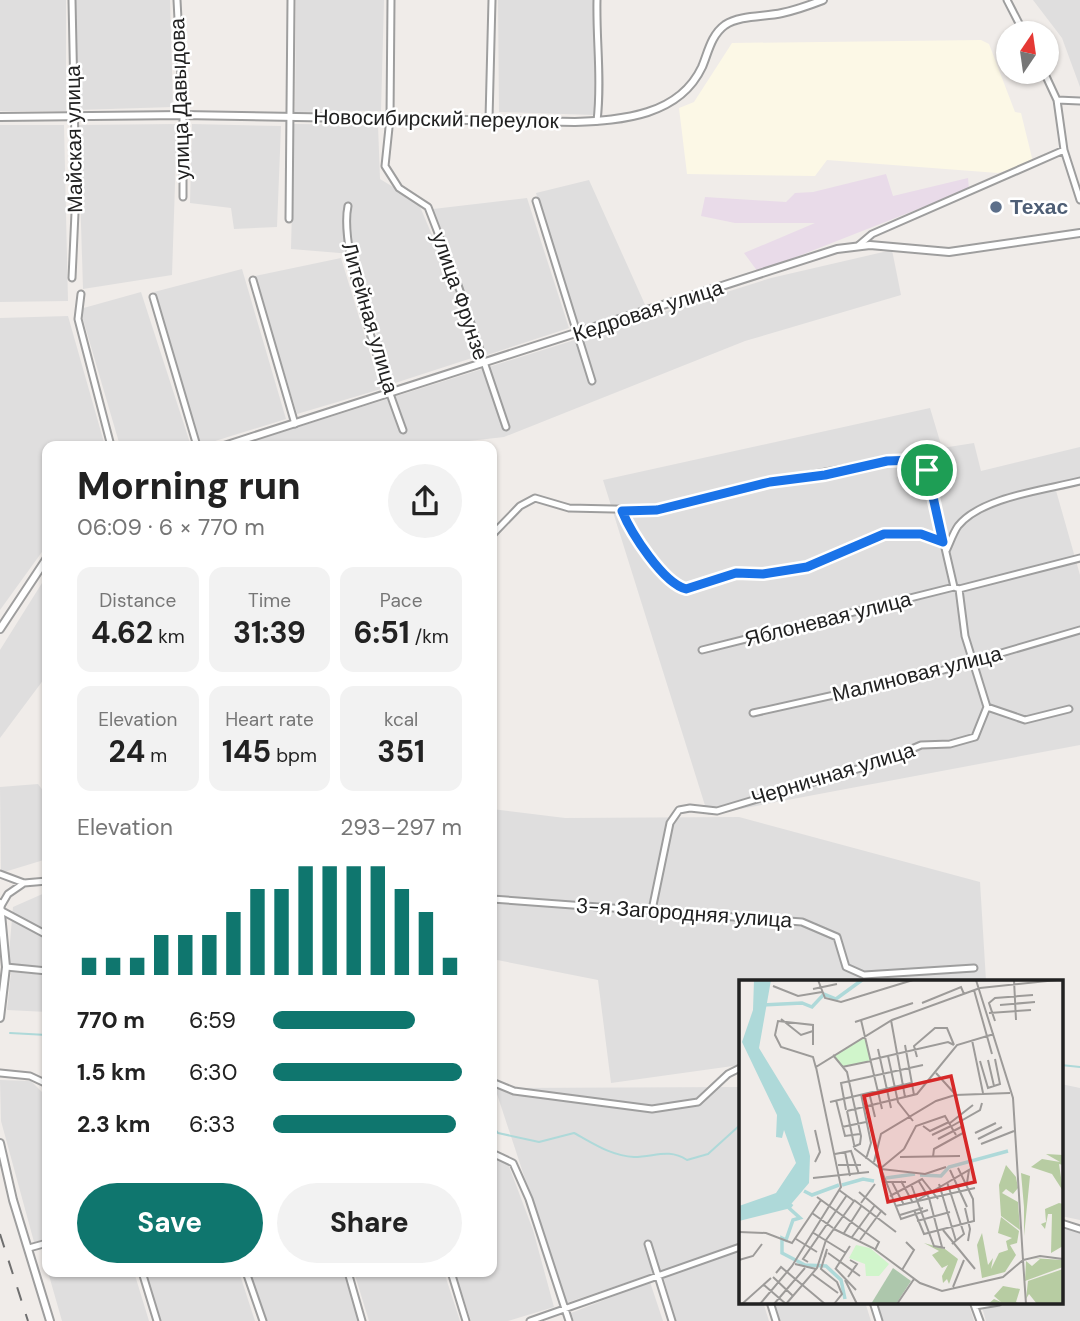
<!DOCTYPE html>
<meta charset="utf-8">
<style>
:root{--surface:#fff;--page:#f2f2f2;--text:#222;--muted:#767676;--accent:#0f766e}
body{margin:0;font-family:"DM Sans",sans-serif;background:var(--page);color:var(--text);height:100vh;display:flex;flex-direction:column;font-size:26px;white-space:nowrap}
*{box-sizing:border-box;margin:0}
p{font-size:23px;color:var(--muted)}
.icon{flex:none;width:38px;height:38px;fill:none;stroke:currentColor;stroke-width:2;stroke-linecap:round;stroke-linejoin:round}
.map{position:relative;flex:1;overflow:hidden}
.details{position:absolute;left:42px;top:441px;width:455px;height:836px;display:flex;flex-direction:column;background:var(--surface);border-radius:14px;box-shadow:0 2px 5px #0004}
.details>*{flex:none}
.needle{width:46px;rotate:13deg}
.controls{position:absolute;left:996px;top:21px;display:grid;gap:14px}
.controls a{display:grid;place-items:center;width:63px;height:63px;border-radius:50%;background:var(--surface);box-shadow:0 2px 5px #0004;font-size:35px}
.pin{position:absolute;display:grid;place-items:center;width:60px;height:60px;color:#fff;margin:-30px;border:4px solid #fff;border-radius:50%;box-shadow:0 2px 7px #0007}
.round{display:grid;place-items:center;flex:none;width:74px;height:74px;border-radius:37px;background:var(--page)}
.headline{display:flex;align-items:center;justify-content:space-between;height:119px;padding:0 35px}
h1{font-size:38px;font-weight:700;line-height:52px}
.metrics{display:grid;grid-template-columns:repeat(3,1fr);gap:10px;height:119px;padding:7px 35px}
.metrics div{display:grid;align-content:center;border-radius:14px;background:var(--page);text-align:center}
.metrics b{font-size:30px;font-weight:700}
.metrics small{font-size:19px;font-weight:400}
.metrics p{font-size:19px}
.chart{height:196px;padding:14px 35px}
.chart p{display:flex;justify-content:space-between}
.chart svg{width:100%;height:126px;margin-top:7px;stroke:var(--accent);stroke-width:6}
.action{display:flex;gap:14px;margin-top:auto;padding:14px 35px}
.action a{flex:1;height:80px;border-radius:42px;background:var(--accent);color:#fff;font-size:28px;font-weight:700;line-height:80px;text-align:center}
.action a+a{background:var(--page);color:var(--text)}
ul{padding:0 35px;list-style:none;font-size:23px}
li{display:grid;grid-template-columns:112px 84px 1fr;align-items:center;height:52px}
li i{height:18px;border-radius:9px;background:var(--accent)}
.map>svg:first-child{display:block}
.residential{fill:#dfdede}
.industrial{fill:#e9dbe9}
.education{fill:#fcf8e6}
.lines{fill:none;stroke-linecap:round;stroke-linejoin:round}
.stream{stroke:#aed9d9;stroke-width:2}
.minor-casing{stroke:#9e9e9e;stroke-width:9}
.tertiary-casing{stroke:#9e9e9e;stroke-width:10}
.minor{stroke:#fff;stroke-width:5}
.tertiary{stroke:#fff;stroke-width:6}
.rail{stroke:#6f6f6f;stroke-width:2;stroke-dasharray:14 14;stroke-linecap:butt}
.route-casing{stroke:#fff;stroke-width:14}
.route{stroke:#1a73e8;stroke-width:9}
.service-dot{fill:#5c6f8a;stroke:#fff;stroke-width:2.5}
.labels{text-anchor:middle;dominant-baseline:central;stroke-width:5;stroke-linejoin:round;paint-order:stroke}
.street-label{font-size:21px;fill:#212121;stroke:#fff}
.service-label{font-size:21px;font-weight:bold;fill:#4e5e75;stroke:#fff;text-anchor:start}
.inset-river{fill:none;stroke:#aed9d9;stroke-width:3.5}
.inset-road{fill:none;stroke:#9d9b99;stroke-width:2}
.view{fill:#d62828;fill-opacity:0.15;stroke:#d62828;stroke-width:3.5}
.inset-edge{fill:none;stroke:#212121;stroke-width:3.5}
</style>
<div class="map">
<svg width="1080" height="1321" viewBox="0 0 1080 1321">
<rect width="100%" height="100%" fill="#f0ece9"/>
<path class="residential" d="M 0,0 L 66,0 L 66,111 L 0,111 Z
M 75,0 L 170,0 L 173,107 L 78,110 Z
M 296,0 L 384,0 L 381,111 L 295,112 Z
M 498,0 L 595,0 L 594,115 L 499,112 Z
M 1033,0 L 1080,0 L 1080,87 L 1062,38 Z
M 177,124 L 172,275 L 83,289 L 78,125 Z
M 192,124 L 281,126 L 277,227 L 234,229 L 231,208 L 190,203 Z
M 294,124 L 378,125 L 380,179 L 418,202 L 452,282 L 475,357 L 392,384 L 352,254 L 291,249 Z
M 0,125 L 64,125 L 68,301 L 0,302 Z
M 589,180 L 647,309 L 577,328 L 536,193 Z
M 527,198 L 569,328 L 484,356 L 433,209 Z
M 892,250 L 901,295 L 745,341 L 504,437 L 425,446 L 238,446 L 771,278 Z
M 341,258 L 381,389 L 297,414 L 255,276 Z
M 242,269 L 286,419 L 199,446 L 154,292 Z
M 141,292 L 191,446 L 120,446 L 80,309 Z
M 68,316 L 105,446 L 47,446 L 47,545 L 0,610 L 0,318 Z
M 930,408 L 942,448 L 974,443 L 981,471 L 1080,447 L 1080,480 L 1055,487 L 1080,575 L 1080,745 L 708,815 L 603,480 Z
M 47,575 L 47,675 L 0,738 L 0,650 Z
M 38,784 L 47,796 L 47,859 L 1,873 L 0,787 Z
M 492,809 L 565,818 L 739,817 L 980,882 L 986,981 L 740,982 L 740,1065 L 611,1083 L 598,980 L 492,959 Z
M 47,892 L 47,969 L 8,965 L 13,907 Z
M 11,972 L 47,975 L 47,1012 L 7,1010 Z
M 0,1080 L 31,1081 L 47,1097 L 47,1239 L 34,1242 L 1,1121 Z
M 1061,1084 L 1080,1088 L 1080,1220 L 1061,1216 Z
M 740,1087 L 740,1244 L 566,1303 L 495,1088 Z
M 492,1157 L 507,1161 L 533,1230 L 554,1307 L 508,1321 L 471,1321 L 455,1272 L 492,1272 Z
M 1061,1227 L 1080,1232 L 1080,1321 L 986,1321 L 982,1307 L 1014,1302 L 1061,1302 Z
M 740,1249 L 740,1302 L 763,1302 L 769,1321 L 676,1321 L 663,1276 Z
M 48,1272 L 134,1272 L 149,1321 L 62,1321 Z
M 146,1272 L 239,1272 L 255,1321 L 160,1321 Z
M 250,1272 L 343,1272 L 359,1321 L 266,1321 Z
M 354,1272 L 444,1272 L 460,1321 L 369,1321 Z
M 650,1282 L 663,1321 L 574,1321 L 571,1313 Z
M 773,1302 L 865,1302 L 871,1321 L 780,1321 Z
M 876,1302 L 968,1302 L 974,1321 L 882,1321 Z"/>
<path class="industrial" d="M 886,174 L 893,196 L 968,178 L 969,189 L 758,272 L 744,253 L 815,223 L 735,223 L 701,216 L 705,197 L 786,202 L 795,193 L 813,192 Z"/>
<path class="education" d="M 981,40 L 989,44 L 1015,112 L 1021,113 L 1033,162 L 998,173 L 827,160 L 815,176 L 687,174 L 679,108 L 694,102 L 732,43 Z"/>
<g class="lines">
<path class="stream" d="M 10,1033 L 47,1035
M 1061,1065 L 1080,1067
M 492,1125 L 498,1133 L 539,1142 L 574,1133 C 593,1143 611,1156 634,1157 C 655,1157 668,1148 687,1160 L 708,1154 L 740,1125"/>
<defs>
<path id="minor" d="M 177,0 L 183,115 L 183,197
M 391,0 L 390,118 L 385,166 L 399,188 L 428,207 L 458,285 L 506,427
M 1007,0 L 1024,33
M 1044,72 L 1057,100 L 1064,150 L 1080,200
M 1057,100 L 1080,101
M 489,119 L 492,0
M 597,121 C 602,80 596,41 597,0
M 536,201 L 592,381
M 348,206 C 338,252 385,381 403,430
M 289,219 L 291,0
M 859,245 L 872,234 L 1064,150
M 72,278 L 76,191 L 72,0
M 253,280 L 295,424
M 81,294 L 78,319 L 111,446
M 153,297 L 197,446
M 622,511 C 632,533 663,582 686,589 L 736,573 L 763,574 L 807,567 L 884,534 L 921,534 L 943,543
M 492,535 L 520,506 L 535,498 L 569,508 L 657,510 L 770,482 L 887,461 L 915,460 L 927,470 L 954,587 L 959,589 L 965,636 L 987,707
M 946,551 C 950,543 953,533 958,526 C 981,497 1045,490 1080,481
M 959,589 L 1080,558
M 702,650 L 954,587
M 753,713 L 933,673 L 1080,630
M 0,874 L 24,883 L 47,881
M 492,899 L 802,922 L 837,937 L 846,967 L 864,975 L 974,968
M 1,906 L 8,894 L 24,883
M 652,910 L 670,823 L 679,810 L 690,808 L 717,811 L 884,761 L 921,745 L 950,744 L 975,737 L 987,707 L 1025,720 L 1069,709
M 2,911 L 47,935
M 6,967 L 47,971
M 0,1073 L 30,1076 L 47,1084
M 492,1082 L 514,1091 L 652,1109 L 698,1102 L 728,1074 L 740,1068
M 492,1153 L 513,1163 L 529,1199 L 569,1321
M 1061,1223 L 1080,1229
M 648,1244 L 672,1321
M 29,1248 L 47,1243
M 142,1272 L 157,1321
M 246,1272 L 263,1321
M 348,1272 L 362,1321
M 451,1272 L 466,1321
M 770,1302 L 776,1321
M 873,1302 L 879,1321
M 973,1302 L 980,1321
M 975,1306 L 999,1302
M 530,1321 L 740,1247"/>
<path id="tertiary" d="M 0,117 L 183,115 L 575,122 C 622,120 679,116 702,67 C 708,53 711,35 725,25 C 740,15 764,17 782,13 C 796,10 810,5 823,0
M 224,446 L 837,249 L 870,245 L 949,252 L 1080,233
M 0,629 L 47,558
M 0,903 L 6,967 L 0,1018
M 0,1143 L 13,1200 L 50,1321"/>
</defs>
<use href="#minor" class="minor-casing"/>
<use href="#tertiary" class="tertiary-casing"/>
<use href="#minor" class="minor"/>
<use href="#tertiary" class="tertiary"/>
<path class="rail" d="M 0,1234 L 28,1321"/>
</g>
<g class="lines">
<defs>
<path id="route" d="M 915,460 L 927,470 L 943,542 L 921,534 L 884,534 L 807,567 L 763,574 L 736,573 L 686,589 C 663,583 631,533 622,511 L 657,510 L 770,482 L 825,475 L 887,461 Z"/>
</defs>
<use href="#route" class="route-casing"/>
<use href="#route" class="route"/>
</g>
<circle class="service-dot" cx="996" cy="207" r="7"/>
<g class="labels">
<g class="street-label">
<text transform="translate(180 99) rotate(-92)">улица Давыдова</text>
<text transform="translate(436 119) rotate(1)">Новосибирский переулок</text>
<text transform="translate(74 139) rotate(-91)">Майская улица</text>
<text transform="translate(460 296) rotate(71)">улица Фрунзе</text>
<text transform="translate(648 311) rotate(-18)">Кедровая улица</text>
<text transform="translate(370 318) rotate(74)">Литейная улица</text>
<text transform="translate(828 619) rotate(-14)">Яблоневая улица</text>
<text transform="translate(917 674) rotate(-14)">Малиновая улица</text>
<text transform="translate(833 774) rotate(-17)">Черничная улица</text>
<text transform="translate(684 913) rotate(4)">3-я Загородняя улица</text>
</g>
<g class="service-label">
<text x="1010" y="207">Техас</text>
</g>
</g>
<g transform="translate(739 980)">
<rect width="324" height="324" fill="#f0ece9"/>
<path d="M 307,174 L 324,175 L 324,185 L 320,184 L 324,211 L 313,194 L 292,187 L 303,179 L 321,182 ZM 267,185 L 277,197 L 279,208 L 274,214 L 267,209 L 263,213 L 279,222 L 281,250 L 262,236 L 260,205 ZM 282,193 L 291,196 L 285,256 L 285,227 ZM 320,223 L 324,224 L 324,266 L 312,273 L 313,234 L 309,234 L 306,249 L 302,244 L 307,242 L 306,229 ZM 262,237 L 280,251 L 278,263 L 271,265 L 277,275 L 266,292 L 243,298 L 238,265 L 243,253 L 249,285 L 254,278 L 252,289 L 260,273 L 269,270 L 267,261 L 273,258 L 259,253 ZM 185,263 L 206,269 L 219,279 L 210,304 L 208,299 L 204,303 L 203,296 L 209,285 L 203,288 L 193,275 L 200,271 ZM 293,278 L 324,280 L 324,287 L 286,301 L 287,281 L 293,286 L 301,279 ZM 324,289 L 324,324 L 298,324 L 290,314 L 287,319 L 289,301 ZM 264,306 L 281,309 L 277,322 L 281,324 L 249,324 L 255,319 L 262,322 L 255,316 Z" fill="#b7cca2"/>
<path d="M 154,288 L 172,301 L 157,324 L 132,324 Z" fill="#adc7ac"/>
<path d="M 126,57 L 131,81 L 103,87 L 95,76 ZM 117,265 L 131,268 L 150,284 L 140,296 L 127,296 L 126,284 L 110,278 Z" fill="#d0f5cb"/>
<path d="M 15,0 L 32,0 L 20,68 L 61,135 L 71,176 L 70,203 L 48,229 L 0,241 L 0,226 L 37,213 L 57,183 L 45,150 L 43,158 L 37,157 L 38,135 L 3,62 L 14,30 Z" fill="#aed9d9"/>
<path class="inset-river" d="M 23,25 L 63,23 L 73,27 L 85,14 L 97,19 L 123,0M 181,195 L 202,196 L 210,187 L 269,171M 147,198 L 176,194M 103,205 L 124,199 L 135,201M 65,211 L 73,215 L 100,205M 53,224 L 50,228 L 61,238 L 54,240 L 47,260 L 43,258 L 43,273 L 66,285 L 87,286 L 102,300 L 106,319"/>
<path class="inset-road" d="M 38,0 L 60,0M 79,0 L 86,18 L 102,22 L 174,0M 275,0 L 277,40M 34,6 L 59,16 L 83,12M 241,8 L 318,0M 74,9 L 98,4M 235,10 L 253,74M 183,23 L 222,7 L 225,14M 261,25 L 296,22M 250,33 L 292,30M 42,39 L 62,55 L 74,51M 122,40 L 143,129M 152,40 L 166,117M 256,41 L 250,23 L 256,18 L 294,15M 116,42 L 174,23M 233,60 L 244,113M 74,65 L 74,45 L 39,41 L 36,55 L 42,67 L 74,77 L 77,88M 166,65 L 175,115M 139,69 L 152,128M 94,75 L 108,92 L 122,156 L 121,164 L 114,167M 149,76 L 159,122 L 174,141M 178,77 L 175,66 L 196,48 L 208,48 L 215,65M 131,80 L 209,62 L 215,65M 249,80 L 255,106M 241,81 L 249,108 L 261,104 L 256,79M 103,87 L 132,81M 197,93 L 216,114M 130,112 L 136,137M 122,114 L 132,163 L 127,179M 97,120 L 106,156 L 121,154M 91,122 L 172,103M 107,130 L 102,103 L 184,85M 108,131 L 178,114 L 218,65 L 255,54M 108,131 L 116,169 L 142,189M 211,143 L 234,125M 184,146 L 191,151 L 210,142M 213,146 L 241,130 L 243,123M 103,147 L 127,142M 76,150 L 81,172 L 76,182M 236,153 L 257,143M 193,155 L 212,146M 199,159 L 224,146M 239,159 L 263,147M 242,164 L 275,151M 165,169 L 177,146 L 206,136 L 217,155M 106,172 L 111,196M 96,174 L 112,171 L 120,194M 161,177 L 221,176M 194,177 L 195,169 L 224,153M 135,182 L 142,154 L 197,121 L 216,115 L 271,113M 99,185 L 122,185M 142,188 L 165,169M 142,189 L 162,239 L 189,230M 142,189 L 186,194 L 207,187M 211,190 L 228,227M 74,198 L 130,192M 179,200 L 190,218 L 203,267M 162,201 L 174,223M 145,202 L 167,202M 153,202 L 165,225M 208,202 L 225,254 L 213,264M 172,204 L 195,266 L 206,268M 200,204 L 217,261M 120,212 L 147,235M 151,216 L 183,199 L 199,219M 78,217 L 104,236M 115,220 L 157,252M 177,221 L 230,190 L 228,203M 122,223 L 136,204M 157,226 L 236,208M 226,228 L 231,249 L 229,261M 175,230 L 185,254 L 235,241 L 234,219 L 219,188M 73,233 L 94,248M 161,235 L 184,228M 104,236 L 140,262 L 136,270M 178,241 L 211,232M 95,249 L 134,268 L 181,303 L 203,311 L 264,297 L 284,280 L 274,118 L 237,0M 204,250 L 236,289M 0,252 L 27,253 L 53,263 L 82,220M 73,252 L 107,273M 105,253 L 123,225M 113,257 L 136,225M 57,259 L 78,272M 121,260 L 143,230M 89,273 L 121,296M 86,277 L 88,269 L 82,289 L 98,302 L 103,314 L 95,324M 0,280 L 14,276 L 23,264M 69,282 L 64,279 L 108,215M 56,284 L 77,289M 96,288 L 117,310M 97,288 L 111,266M 163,290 L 175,270 L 167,262M 37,293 L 42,287 L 86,324M 73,294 L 99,313M 34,297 L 54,316M 109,297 L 118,284 L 111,280M 106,300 L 118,324M 25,305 L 47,324M 214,307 L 225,280M 3,324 L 32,298M 21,324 L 53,286 L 102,207 L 77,87 L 153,40 L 241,8M 35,324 L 66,288M 47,324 L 78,288 L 87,260 L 115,221 L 100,210M 158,324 L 175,299M 287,324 L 284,280 L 301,276 L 324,279"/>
<path class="view" d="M 212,96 L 236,202 L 149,222 L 125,116 Z"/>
<rect width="324" height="324" class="inset-edge"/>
</g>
</svg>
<div class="controls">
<a><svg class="needle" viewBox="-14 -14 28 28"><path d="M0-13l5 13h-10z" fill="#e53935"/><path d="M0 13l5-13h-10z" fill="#767676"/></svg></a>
</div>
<div class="pin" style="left:927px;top:470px;background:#1e9e55"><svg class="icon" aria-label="arrive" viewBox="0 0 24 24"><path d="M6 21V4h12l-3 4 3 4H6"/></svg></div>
<section class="details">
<div class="headline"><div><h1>Morning run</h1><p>06:09 · 6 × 770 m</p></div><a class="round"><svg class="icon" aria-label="share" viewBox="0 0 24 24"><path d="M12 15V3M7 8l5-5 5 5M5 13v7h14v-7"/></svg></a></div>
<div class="metrics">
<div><p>Distance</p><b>4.62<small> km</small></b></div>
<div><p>Time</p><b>31:39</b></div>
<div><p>Pace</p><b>6:51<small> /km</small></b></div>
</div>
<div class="metrics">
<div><p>Elevation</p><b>24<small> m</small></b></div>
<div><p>Heart rate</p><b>145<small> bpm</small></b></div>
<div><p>kcal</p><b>351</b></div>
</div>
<div class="chart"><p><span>Elevation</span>293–297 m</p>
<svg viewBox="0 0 160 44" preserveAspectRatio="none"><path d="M5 44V38M15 44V38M25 44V38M35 44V30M45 44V30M55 44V30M65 44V22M75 44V14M85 44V14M95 44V6M105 44V6M115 44V6M125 44V6M135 44V14M145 44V22M155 44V38"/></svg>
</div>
<ul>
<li><b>770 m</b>6:59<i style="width:75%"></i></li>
<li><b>1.5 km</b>6:30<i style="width:100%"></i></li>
<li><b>2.3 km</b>6:33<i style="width:97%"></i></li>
</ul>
<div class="action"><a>Save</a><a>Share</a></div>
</section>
</div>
